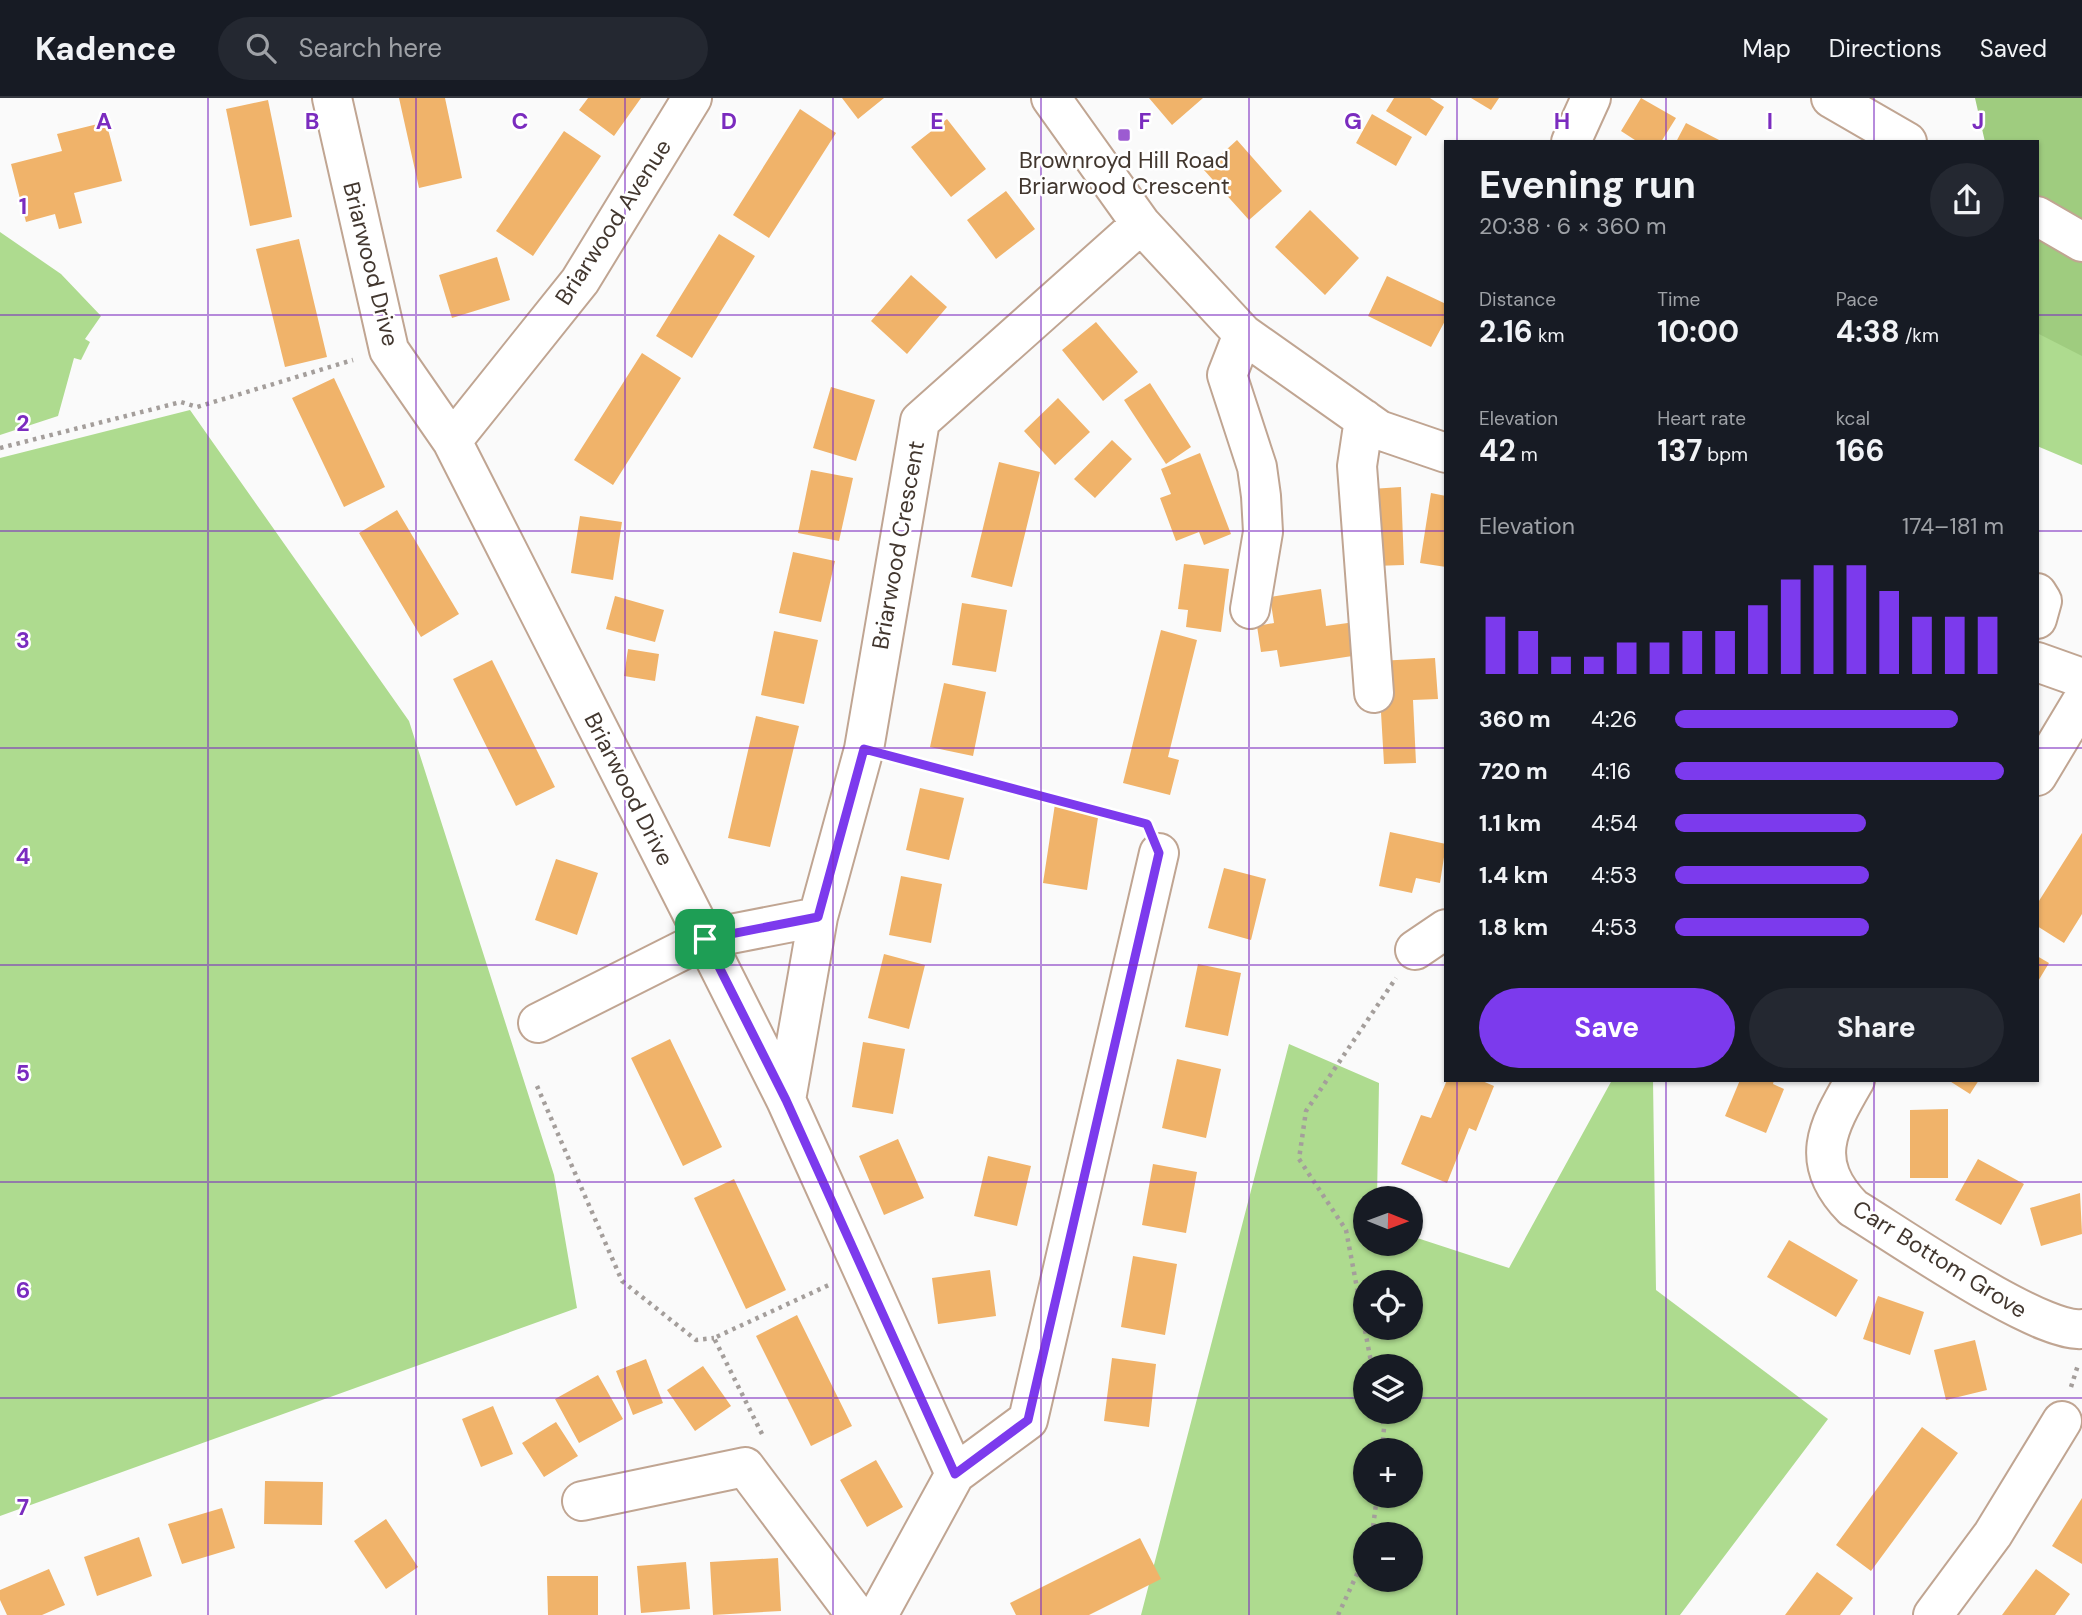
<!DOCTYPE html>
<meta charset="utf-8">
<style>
:root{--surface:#171b24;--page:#242831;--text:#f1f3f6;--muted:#9ea1a6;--line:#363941;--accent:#7c3aed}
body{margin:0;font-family:"DM Sans",sans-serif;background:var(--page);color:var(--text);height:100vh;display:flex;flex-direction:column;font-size:26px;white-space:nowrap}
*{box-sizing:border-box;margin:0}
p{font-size:23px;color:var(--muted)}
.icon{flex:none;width:38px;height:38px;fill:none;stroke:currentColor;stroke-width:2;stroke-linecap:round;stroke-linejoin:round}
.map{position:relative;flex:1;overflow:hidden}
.details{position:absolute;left:1444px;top:42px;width:595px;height:942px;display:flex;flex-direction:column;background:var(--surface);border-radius:0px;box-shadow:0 2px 5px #0004}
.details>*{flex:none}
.needle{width:46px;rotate:91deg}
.fabs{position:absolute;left:1353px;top:1088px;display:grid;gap:14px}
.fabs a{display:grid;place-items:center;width:70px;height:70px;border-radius:50%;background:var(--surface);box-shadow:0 2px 5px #0004;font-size:35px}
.pin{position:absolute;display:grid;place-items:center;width:60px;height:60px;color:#fff;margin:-30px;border-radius:14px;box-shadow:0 4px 10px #0006}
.round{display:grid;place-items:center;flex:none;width:74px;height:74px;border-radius:37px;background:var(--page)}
.headline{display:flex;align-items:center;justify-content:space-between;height:119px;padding:0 35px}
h1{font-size:38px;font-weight:700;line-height:52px}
.metrics{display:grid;grid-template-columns:repeat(3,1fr);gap:10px;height:119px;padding:7px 35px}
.metrics div{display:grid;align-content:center}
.metrics b{font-size:30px;font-weight:700}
.metrics small{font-size:19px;font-weight:400}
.metrics p{font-size:19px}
.chart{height:196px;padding:14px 35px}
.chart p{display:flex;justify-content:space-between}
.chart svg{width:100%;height:126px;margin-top:7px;stroke:var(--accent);stroke-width:6}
.action{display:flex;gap:14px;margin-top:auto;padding:14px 35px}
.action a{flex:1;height:80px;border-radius:42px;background:var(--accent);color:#fff;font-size:28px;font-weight:700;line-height:80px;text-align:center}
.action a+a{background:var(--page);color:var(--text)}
ul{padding:0 35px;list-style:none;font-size:23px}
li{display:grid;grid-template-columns:112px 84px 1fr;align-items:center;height:52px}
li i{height:18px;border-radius:9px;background:var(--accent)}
header{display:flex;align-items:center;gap:42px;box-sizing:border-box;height:98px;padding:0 35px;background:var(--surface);border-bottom:2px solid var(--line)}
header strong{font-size:33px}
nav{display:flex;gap:38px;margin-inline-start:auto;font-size:24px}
.search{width:490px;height:63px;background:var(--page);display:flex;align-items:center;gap:18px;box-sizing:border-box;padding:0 24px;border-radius:38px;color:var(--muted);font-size:26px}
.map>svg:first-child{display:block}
.green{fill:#aedb8f;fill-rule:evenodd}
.forest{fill:#9fcc7f}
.building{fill:#f0b36a}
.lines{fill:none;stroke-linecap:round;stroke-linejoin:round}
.minor-casing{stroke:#c0a592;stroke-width:42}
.path{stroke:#a49e9b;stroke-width:4.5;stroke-dasharray:3.5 5;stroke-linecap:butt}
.minor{stroke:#fff;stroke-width:38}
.route-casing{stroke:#fff;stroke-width:14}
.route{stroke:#7c3aed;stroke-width:9}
.grid{fill:none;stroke:#7b2cbf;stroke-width:2;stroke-opacity:0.55}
.poi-dot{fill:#9c5bd1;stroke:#fff;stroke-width:2.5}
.labels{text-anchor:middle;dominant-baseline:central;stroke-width:5;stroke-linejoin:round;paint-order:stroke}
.poi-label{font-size:23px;fill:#42372f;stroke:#fff}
.street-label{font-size:23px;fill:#42372f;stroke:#fff}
.grid-label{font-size:23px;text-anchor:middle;font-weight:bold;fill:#7b2cbf;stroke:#fff;stroke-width:5;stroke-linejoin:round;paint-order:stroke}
</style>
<header>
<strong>Kadence</strong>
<div class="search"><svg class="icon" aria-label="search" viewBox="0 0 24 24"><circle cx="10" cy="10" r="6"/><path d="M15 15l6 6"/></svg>Search here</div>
<nav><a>Map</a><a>Directions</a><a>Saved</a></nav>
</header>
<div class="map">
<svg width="2082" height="1517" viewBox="0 0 2082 1517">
<rect width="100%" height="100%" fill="#fafafa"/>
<path class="green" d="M 0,134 L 61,176 L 101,218 L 85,241 L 90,244 L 81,262 L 74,260 L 58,318 L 0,337 Z
M 2037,177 L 2082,201 L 2082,367 L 2037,348 Z
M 190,312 L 409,623 L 554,1077 L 577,1210 L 0,1418 L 0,360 Z
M 1289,946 L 1379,985 L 1377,1101 L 1365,1101 L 1365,1146 L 1410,1146 L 1411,1138 L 1509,1170 L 1612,982 L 1653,982 L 1656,1192 L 1828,1321 L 1680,1517 L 1141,1517 ZM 1365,1185 L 1410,1185 L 1410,1230 L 1365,1230 ZM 1365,1269 L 1410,1269 L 1410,1314 L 1365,1314 ZM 1365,1353 L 1410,1353 L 1410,1398 L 1365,1398 ZM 1365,1437 L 1410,1437 L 1410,1482 L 1365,1482 Z"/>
<path class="forest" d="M 1975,0 L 2082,0 L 2082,258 L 2037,235 L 2037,44 L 1985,44 Z"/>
<path class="building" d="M 399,0 L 445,0 L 462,80 L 419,90 Z
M 588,0 L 641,0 L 614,38 L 579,12 Z
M 842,0 L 884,0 L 858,21 Z
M 1149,0 L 1203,0 L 1172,27 Z
M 1394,0 L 1430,0 L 1444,9 L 1426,38 L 1386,13 Z
M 1471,0 L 1499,0 L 1491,12 Z
M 1641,0 L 1676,20 L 1661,44 L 1638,44 L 1621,33 Z
M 268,2 L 292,119 L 250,128 L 226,11 Z
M 800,11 L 836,35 L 769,140 L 733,117 Z
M 1372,16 L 1412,39 L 1396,68 L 1356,45 Z
M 947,21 L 986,71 L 951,99 L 911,49 Z
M 106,24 L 122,83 L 74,95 L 82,125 L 59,131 L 55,116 L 26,124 L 11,66 L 62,53 L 57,36 Z
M 1686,25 L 1723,44 L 1676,44 Z
M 564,33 L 601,58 L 533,158 L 496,133 Z
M 1237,42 L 1282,93 L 1249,122 L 1204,72 Z
M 1006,93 L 1035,131 L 996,161 L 967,122 Z
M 1310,112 L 1359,160 L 1325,197 L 1275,149 Z
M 719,136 L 755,158 L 692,260 L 656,238 Z
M 299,141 L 327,259 L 285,269 L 256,151 Z
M 497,159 L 510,202 L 452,220 L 439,177 Z
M 911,177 L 947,209 L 907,256 L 871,223 Z
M 1387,178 L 1446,206 L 1446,221 L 1431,249 L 1368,218 Z
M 1096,224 L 1138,274 L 1103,303 L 1062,252 Z
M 642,255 L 681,280 L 613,387 L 574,362 Z
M 334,280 L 385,389 L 344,409 L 292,300 Z
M 1150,285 L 1191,349 L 1166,366 L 1124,302 Z
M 831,289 L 875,302 L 856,363 L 813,350 Z
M 1058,300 L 1090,334 L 1055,367 L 1024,333 Z
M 1112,342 L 1132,361 L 1095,400 L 1074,381 Z
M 1200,355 L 1231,436 L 1204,447 L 1199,434 L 1176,443 L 1160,400 L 1171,396 L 1161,371 Z
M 999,364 L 1040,374 L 1012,489 L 971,479 Z
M 811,372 L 853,380 L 839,443 L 798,435 Z
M 1401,389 L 1404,467 L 1374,468 L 1371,391 Z
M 1431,395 L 1446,398 L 1446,469 L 1420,465 Z
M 397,412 L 459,516 L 421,539 L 359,435 Z
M 580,418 L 622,424 L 613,482 L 571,475 Z
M 793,454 L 835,463 L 821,524 L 779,515 Z
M 1184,466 L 1229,471 L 1221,534 L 1186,529 L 1188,512 L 1178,511 Z
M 1321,491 L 1326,528 L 1355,524 L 1359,557 L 1280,569 L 1277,552 L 1261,554 L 1257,528 L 1274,525 L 1270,499 Z
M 615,498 L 664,512 L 655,544 L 606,531 Z
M 962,505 L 1007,512 L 996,574 L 952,567 Z
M 1161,532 L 1197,542 L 1168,659 L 1179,662 L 1170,697 L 1123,685 Z
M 774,533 L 818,542 L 804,606 L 761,597 Z
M 628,551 L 659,556 L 655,583 L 624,578 Z
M 1435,560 L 1438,601 L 1413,602 L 1416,665 L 1384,666 L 1378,563 Z
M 492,562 L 555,689 L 516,708 L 453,581 Z
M 944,585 L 986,594 L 973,658 L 930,649 Z
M 756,618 L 799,628 L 770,749 L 728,740 Z
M 920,690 L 964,700 L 949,762 L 906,752 Z
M 1055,706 L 1099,713 L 1087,792 L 1043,785 Z
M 1390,734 L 1446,746 L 1440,785 L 1416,780 L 1412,795 L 1379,788 Z
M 2082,735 L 2082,816 L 2064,845 L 2037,828 L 2037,806 Z
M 556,761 L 598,775 L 577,837 L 535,822 Z
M 1224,770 L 1266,781 L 1251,842 L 1208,830 Z
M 901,778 L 942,786 L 931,845 L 889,837 Z
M 884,856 L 925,867 L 909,931 L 868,920 Z
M 2037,858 L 2049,865 L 2037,885 Z
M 1198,866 L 1241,875 L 1228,938 L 1185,929 Z
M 670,941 L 722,1049 L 683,1068 L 631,960 Z
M 863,944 L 905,951 L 893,1016 L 852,1009 Z
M 1177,961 L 1221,971 L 1206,1040 L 1162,1030 Z
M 1447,982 L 1480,982 L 1494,988 L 1476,1033 L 1469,1030 L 1447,1085 L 1401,1066 L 1421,1017 L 1431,1020 Z
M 1740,982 L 1774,982 L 1773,986 L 1784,991 L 1766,1035 L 1725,1018 Z
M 1948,982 L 1979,982 L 1970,996 Z
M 1948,1011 L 1948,1080 L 1910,1080 L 1910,1012 Z
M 898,1041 L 924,1100 L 884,1117 L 859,1058 Z
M 988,1058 L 1031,1068 L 1017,1128 L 974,1118 Z
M 1978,1061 L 2024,1086 L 2001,1127 L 1955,1102 Z
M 1153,1066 L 1197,1074 L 1186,1135 L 1142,1127 Z
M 734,1081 L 786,1192 L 746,1211 L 694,1100 Z
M 2080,1095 L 2082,1136 L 2041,1148 L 2030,1110 Z
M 1789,1142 L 1858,1182 L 1836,1219 L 1767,1179 Z
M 1133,1158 L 1177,1166 L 1165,1237 L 1121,1229 Z
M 990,1172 L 996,1218 L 938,1226 L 932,1180 Z
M 1878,1198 L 1924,1214 L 1910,1257 L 1863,1241 Z
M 797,1217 L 852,1328 L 811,1348 L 756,1238 Z
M 1975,1242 L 1987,1292 L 1946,1302 L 1934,1252 Z
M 1112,1260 L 1156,1266 L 1149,1329 L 1104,1323 Z
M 646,1261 L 663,1305 L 633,1317 L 616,1273 Z
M 703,1268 L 731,1308 L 695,1333 L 667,1292 Z
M 598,1277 L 623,1321 L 579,1345 L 555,1301 Z
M 493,1308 L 513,1356 L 481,1369 L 462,1321 Z
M 556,1324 L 578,1358 L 544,1379 L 522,1345 Z
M 1922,1329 L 1958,1355 L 1871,1473 L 1836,1447 Z
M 876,1362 L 903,1409 L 867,1429 L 840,1382 Z
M 265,1383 L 323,1384 L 322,1427 L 264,1426 Z
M 2082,1400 L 2082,1466 L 2052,1448 Z
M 222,1410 L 235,1450 L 182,1466 L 168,1426 Z
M 386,1421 L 418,1469 L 386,1491 L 354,1443 Z
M 139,1439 L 152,1478 L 97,1498 L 84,1459 Z
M 1140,1440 L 1161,1481 L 1089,1517 L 1016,1517 L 1010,1505 Z
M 778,1460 L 781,1513 L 713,1517 L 710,1464 Z
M 686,1464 L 690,1511 L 641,1515 L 637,1468 Z
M 49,1471 L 65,1507 L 42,1517 L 7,1517 L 0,1502 L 0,1492 Z
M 2036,1471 L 2070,1496 L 2055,1517 L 2002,1517 Z
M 1817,1474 L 1853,1500 L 1840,1517 L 1785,1517 Z
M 547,1478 L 598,1478 L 598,1517 L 548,1517 Z"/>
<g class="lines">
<defs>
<path id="minor" d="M 332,0 L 389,252 L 452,343 L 705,841 L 786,1002 L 955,1376
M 1051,0 L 1141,126 L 1243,236 L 1379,332 L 1446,355
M 1831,0 L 1907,44
M 1571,44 L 1591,0
M 2037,118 L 2082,144
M 1243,236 L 1227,277 L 1257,369 L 1261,398 L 1263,434 L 1250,511
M 1364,321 L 1357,368 L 1374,595
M 452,343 L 580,183 L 692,0
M 2037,495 L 2042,503 L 2037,521
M 2037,564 L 2082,580
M 2037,678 L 2082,603
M 1415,852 L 1446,831
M 538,925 L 705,841 L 818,819
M 1855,982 C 1827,1030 1808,1064 1853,1110 C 1896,1136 2040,1236 2082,1231
M 786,1002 L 818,819 L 864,651 L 920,323 L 1141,126
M 582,1403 L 745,1369 L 856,1517
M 878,1517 L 955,1376 L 1028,1322 L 1159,755
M 1933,1517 L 1993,1436 L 2062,1323"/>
</defs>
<use href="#minor" class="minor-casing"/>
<path class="path" d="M 0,350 L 181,304 L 197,309 L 353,262
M 898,660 L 1140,724
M 537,988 L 622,1183 L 696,1242 L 714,1240
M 1372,1269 L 1346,1132 L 1299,1061 L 1306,1013 L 1396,880
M 2071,1289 L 2078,1267
M 1381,1314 L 1384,1330 L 1382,1353
M 762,1336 L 714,1240 L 831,1186
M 1372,1437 L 1377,1398
M 1338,1517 L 1365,1459"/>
<use href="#minor" class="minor"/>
</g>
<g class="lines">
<defs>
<path id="route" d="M 864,651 L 1147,726 L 1159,755 L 1028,1322 L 955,1376 L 786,1002 L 705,841 L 818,819 Z"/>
</defs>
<use href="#route" class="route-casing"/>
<use href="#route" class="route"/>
</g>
<path class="grid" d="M 208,0 L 208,1517M 416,0 L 416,1517M 625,0 L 625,1517M 833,0 L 833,1517M 1041,0 L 1041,1517M 1249,0 L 1249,1517M 1457,0 L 1457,44M 1666,0 L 1666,44M 1874,0 L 1874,44M 0,217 L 1446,217M 2037,217 L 2082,217M 0,433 L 1446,433M 2037,433 L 2082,433M 0,650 L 1446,650M 2037,650 L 2082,650M 0,867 L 1446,867M 2037,867 L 2082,867M 1457,982 L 1457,1517M 1666,982 L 1666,1517M 1874,982 L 1874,1517M 0,1084 L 2082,1084M 0,1300 L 1365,1300M 1410,1300 L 2082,1300"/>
<rect class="poi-dot" x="1117" y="30" width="14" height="14" rx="3.5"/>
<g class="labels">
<g class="poi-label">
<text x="1124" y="62">Brownroyd Hill Road<tspan x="1124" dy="26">Briarwood Crescent</tspan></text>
</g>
<g class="street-label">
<text transform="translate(613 124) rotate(-57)">Briarwood Avenue</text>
<text transform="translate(371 166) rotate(76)">Briarwood Drive</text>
<text transform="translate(898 447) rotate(-80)">Briarwood Crescent</text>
<text transform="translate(629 691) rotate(63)">Briarwood Drive</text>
<text transform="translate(1940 1161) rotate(32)">Carr Bottom Grove</text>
</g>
</g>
<g class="grid-label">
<text x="104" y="31">A</text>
<text x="312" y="31">B</text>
<text x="520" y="31">C</text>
<text x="729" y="31">D</text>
<text x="937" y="31">E</text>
<text x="1145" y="31">F</text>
<text x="1353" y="31">G</text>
<text x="1562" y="31">H</text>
<text x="1770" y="31">I</text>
<text x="1978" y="31">J</text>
<text x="23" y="116">1</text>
<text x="23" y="333">2</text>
<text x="23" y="550">3</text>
<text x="23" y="766">4</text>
<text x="23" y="983">5</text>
<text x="23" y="1200">6</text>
<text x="23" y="1417">7</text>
</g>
</svg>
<div class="fabs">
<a><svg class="needle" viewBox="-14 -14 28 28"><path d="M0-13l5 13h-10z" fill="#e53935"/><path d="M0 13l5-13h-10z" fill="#9ea1a6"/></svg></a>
<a><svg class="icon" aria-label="locate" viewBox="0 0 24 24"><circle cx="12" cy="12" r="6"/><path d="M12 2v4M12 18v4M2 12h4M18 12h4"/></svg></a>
<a><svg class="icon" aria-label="layers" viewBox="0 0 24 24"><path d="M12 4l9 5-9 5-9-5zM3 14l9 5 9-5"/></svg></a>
<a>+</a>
<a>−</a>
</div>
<div class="pin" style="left:705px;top:841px;background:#1e9e55"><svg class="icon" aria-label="arrive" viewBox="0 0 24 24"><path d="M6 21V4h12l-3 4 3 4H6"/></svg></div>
<section class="details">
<div class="headline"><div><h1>Evening run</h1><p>20:38 · 6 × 360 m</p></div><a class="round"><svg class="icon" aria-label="share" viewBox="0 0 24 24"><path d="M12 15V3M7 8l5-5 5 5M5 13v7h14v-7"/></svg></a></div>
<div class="metrics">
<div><p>Distance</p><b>2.16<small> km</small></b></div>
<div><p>Time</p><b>10:00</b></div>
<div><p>Pace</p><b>4:38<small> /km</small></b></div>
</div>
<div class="metrics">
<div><p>Elevation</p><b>42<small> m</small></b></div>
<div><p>Heart rate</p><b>137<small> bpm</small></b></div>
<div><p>kcal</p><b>166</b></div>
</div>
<div class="chart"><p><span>Elevation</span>174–181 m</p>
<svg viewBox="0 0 160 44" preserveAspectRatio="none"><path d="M5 44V24M15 44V29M25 44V38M35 44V38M45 44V33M55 44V33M65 44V29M75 44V29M85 44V20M95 44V11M105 44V6M115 44V6M125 44V15M135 44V24M145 44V24M155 44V24"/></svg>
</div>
<ul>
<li><b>360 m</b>4:26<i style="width:86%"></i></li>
<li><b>720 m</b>4:16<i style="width:100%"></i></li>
<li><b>1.1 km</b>4:54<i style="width:58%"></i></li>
<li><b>1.4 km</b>4:53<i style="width:59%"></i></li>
<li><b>1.8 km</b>4:53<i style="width:59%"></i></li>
</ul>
<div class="action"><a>Save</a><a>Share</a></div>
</section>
</div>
